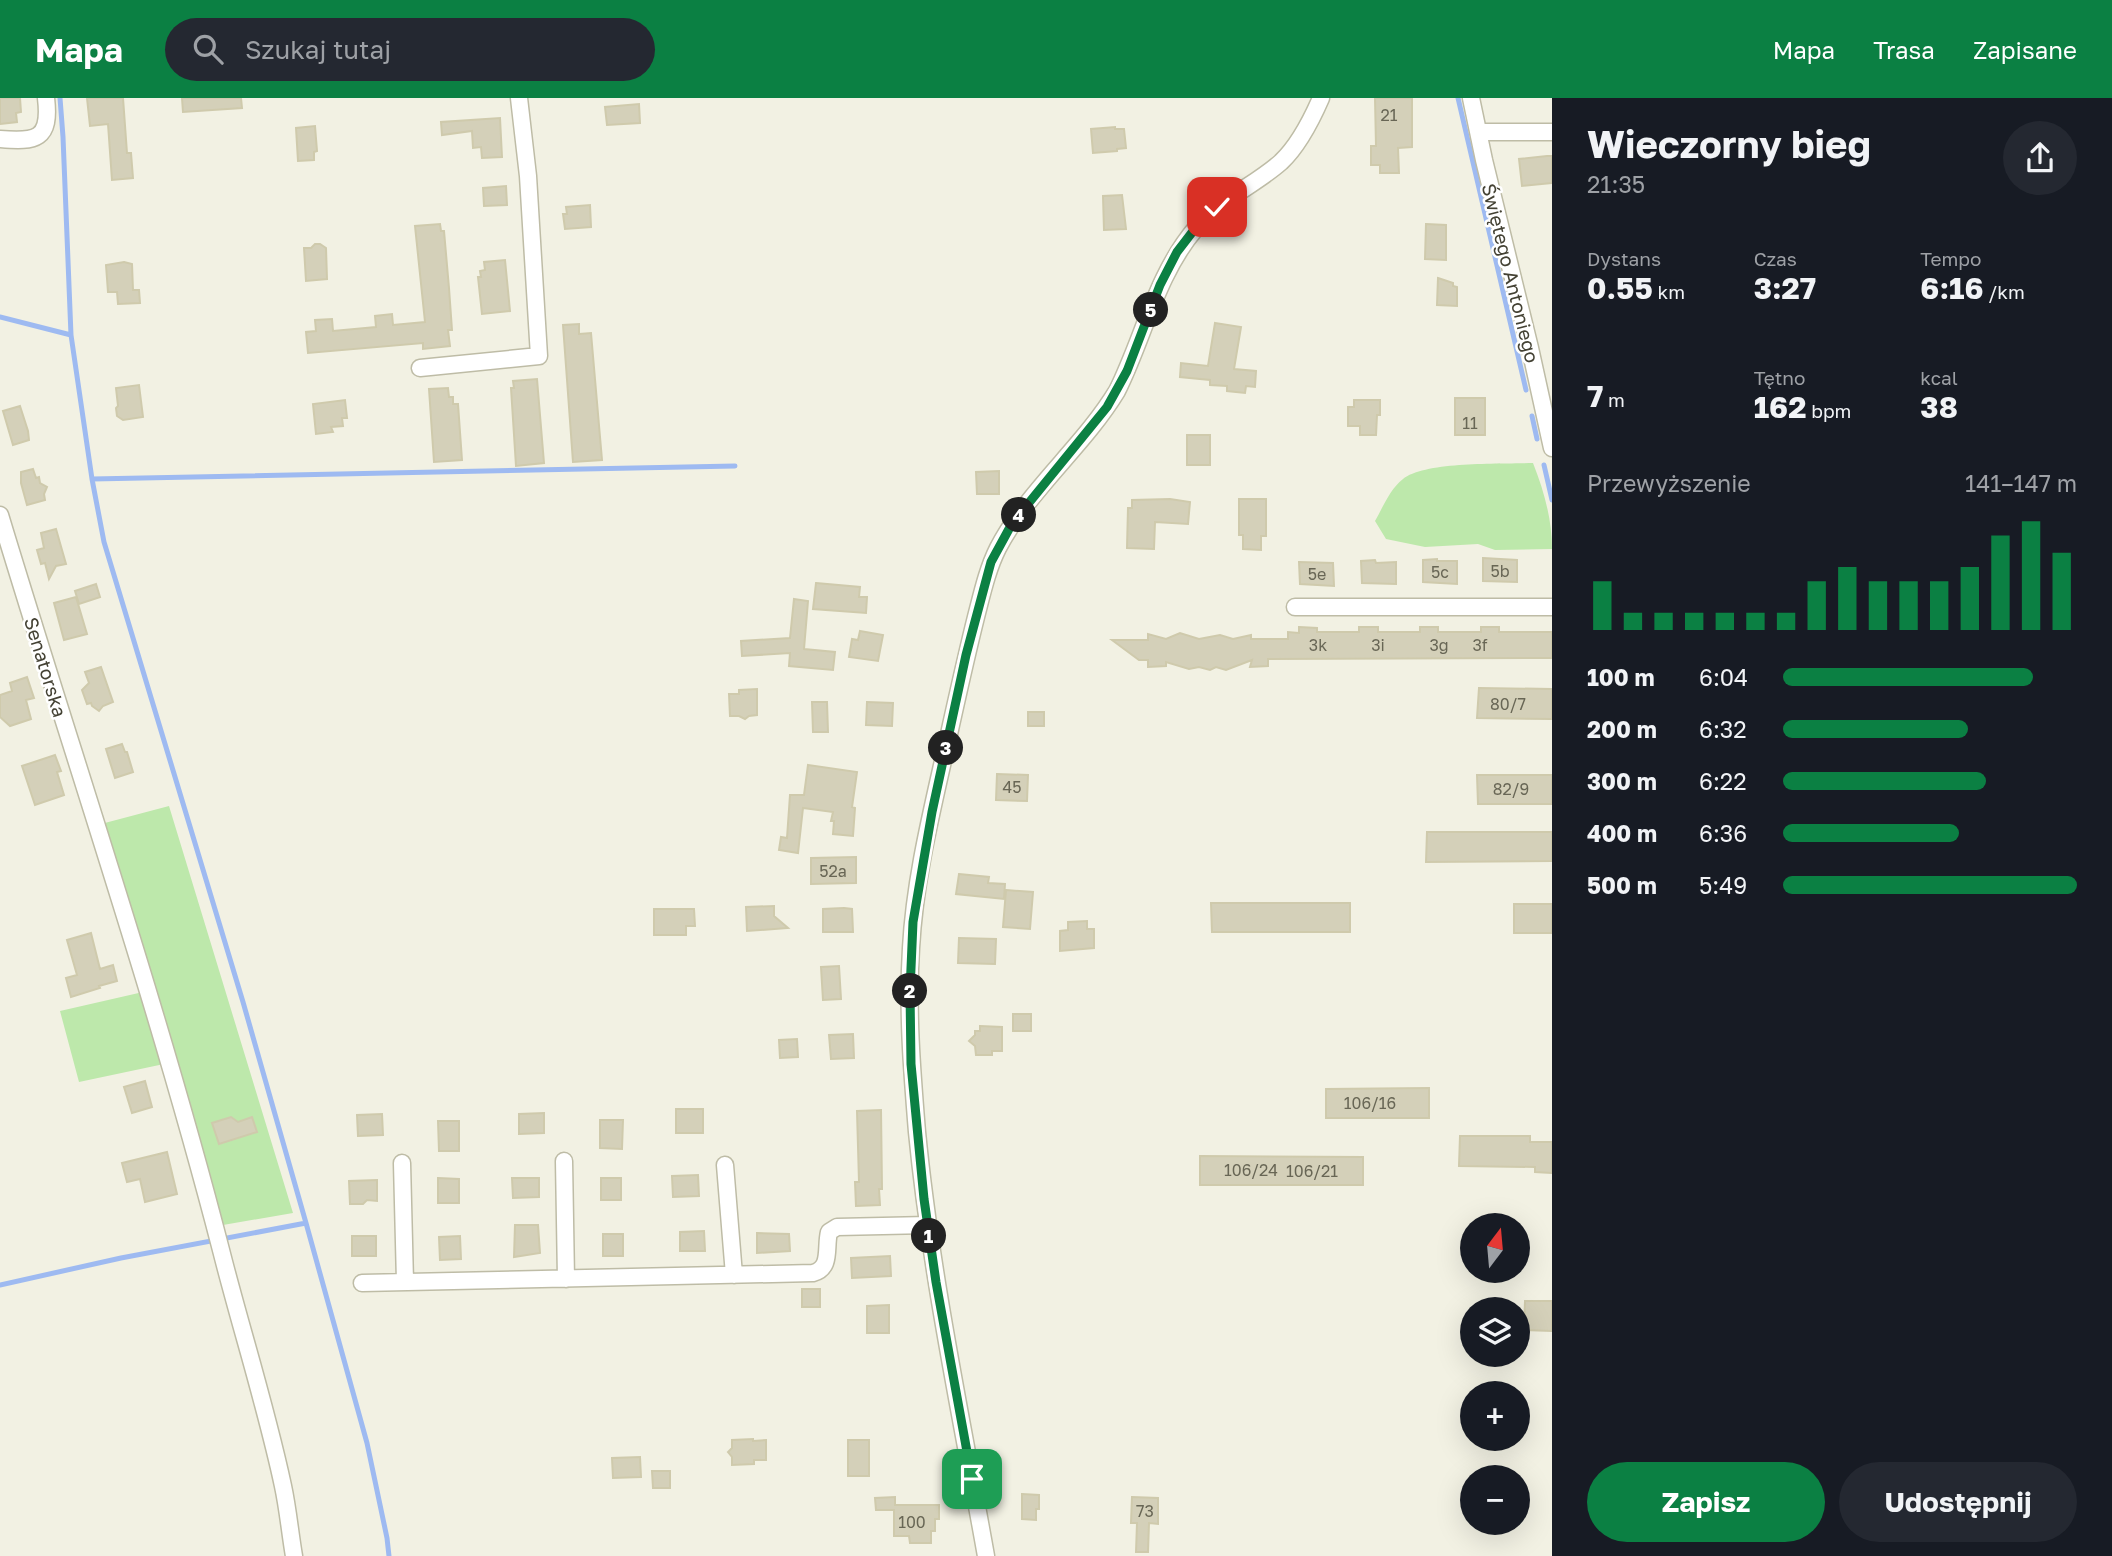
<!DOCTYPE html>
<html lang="pl">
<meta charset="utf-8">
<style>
:root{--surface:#171b24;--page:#242831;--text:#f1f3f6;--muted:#9ea1a6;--accent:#0b8043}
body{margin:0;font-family:"Golos Text",sans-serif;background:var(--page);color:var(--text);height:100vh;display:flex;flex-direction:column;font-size:26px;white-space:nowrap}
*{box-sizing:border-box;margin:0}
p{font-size:23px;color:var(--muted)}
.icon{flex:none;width:38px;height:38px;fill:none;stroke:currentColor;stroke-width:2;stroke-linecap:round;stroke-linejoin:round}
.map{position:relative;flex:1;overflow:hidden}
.details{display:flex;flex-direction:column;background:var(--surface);width:560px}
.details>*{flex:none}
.needle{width:46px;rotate:16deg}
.controls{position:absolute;left:1460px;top:1115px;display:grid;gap:14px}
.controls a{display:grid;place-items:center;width:70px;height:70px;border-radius:50%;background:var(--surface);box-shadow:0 7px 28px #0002;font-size:35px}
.pin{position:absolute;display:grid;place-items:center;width:60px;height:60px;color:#fff;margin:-30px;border-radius:14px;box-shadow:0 4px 10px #0006}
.km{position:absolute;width:35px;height:35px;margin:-18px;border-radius:50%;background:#222;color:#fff;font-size:19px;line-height:35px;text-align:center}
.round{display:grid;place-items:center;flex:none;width:74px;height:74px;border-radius:37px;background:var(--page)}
.overview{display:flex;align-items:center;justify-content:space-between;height:119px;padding:0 35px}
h1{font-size:38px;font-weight:700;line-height:52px}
.figures{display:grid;grid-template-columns:repeat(3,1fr);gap:10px;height:119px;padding:7px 35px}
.figures div{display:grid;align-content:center}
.figures b{font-size:30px;font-weight:700}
.figures small{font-size:19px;font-weight:400}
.figures p{font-size:19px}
.chart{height:196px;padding:14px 35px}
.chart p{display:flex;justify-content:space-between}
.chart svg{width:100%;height:126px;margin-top:7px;stroke:var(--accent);stroke-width:6}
.cta{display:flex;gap:14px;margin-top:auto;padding:14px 35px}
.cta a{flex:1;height:80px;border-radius:42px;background:var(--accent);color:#fff;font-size:28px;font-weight:700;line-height:80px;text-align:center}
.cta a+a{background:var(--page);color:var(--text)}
ul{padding:0 35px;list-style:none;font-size:23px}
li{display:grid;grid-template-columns:112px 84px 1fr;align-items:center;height:52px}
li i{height:18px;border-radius:9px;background:var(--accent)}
header{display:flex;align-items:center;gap:42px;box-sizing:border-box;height:98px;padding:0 35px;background:var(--accent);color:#fff}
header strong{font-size:33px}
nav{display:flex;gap:38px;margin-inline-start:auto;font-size:24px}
.search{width:490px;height:63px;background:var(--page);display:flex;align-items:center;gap:18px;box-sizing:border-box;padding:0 24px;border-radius:38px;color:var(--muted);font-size:26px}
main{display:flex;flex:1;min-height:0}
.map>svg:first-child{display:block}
.green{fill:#bde8ab}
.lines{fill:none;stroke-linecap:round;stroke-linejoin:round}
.stream{stroke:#9ebaf1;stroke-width:5}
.building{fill:#d4d0b9;stroke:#cfcaac;stroke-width:2}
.minor-casing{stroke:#bebca6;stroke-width:19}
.minor{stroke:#fff;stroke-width:16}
.route-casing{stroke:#fff;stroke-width:14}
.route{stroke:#0b8043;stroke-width:9}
.labels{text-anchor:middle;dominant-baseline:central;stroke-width:5;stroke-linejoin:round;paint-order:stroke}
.number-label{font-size:16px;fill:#686655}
.street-label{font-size:19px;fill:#444234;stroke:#fff}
</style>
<header>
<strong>Mapa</strong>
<div class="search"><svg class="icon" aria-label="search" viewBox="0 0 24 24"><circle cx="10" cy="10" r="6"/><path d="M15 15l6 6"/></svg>Szukaj tutaj</div>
<nav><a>Mapa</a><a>Trasa</a><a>Zapisane</a></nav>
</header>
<main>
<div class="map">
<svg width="1552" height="1458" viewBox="0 0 1552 1458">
<rect width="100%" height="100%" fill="#f2f1e3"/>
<path class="green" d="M 1533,365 C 1544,393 1552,421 1552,451 L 1495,452 L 1478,446 L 1425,449 L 1386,441 L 1375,423 C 1383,409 1390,391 1403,381 C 1424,363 1503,366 1533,365 Z
M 169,708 L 293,1115 L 223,1127 L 218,1112 L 194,1018 L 172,960 L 101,726 Z
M 143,894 L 164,966 L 79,984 L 60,913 Z"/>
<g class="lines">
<path class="stream" d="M 60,0 L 63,39 L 71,237 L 92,381 L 104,444 L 243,904 L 306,1125 L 367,1345 L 387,1440 L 389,1458
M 1458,0 L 1526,292
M 0,219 L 71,237
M 1532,318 L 1537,341
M 1544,367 L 1552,402
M 92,381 L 735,368
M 0,1187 L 121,1160 L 306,1125"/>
</g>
<path class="building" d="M 0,0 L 20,0 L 21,14 L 16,15 L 17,24 L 0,26 Z
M 87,0 L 123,0 L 127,55 L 131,55 L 133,80 L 112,82 L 108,26 L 90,28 Z
M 182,0 L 241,0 L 242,10 L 183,14 Z
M 1375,0 L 1412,0 L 1412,49 L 1398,50 L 1399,75 L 1380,75 L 1380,67 L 1371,67 L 1371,48 L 1376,48 Z
M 639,6 L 640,25 L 607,27 L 605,9 Z
M 500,20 L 502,59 L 482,60 L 481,49 L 473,50 L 472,33 L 442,37 L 441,24 Z
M 315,28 L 317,53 L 314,54 L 314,62 L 298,63 L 296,30 Z
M 1115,29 L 1115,31 L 1124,31 L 1126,50 L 1117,51 L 1117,53 L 1093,55 L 1091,31 Z
M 1547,58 L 1552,58 L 1552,85 L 1522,88 L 1519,61 Z
M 506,88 L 507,107 L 484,108 L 483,90 Z
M 1122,97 L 1126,131 L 1104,132 L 1103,98 Z
M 590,107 L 591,129 L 565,131 L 563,116 L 567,116 L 566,109 Z
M 440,126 L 441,133 L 444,133 L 449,190 L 452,232 L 448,232 L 450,248 L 423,251 L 423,245 L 308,255 L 306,234 L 316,233 L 315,222 L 332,221 L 333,233 L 376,229 L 375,218 L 392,216 L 393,227 L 425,224 L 415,128 Z
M 1426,126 L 1446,127 L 1446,162 L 1425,161 Z
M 315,146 L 320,146 L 326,150 L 327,181 L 306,183 L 304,150 L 311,150 Z
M 505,162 L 510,213 L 482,216 L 478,179 L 481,179 L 480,173 L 485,172 L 484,164 Z
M 124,164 L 132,166 L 133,192 L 139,192 L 140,205 L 118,206 L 117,194 L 108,194 L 106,167 Z
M 1438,180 L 1453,185 L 1453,188 L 1457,189 L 1457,208 L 1437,207 Z
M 1215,225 L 1241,229 L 1234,271 L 1256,273 L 1255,289 L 1246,288 L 1245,295 L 1227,293 L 1227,288 L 1210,287 L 1210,282 L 1180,279 L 1181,265 L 1208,268 Z
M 579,226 L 579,236 L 591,235 L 602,362 L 573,364 L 563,227 Z
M 537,281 L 544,365 L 516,368 L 511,290 L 514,290 L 513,283 Z
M 139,287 L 143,319 L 123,322 L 117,318 L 116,310 L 118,308 L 116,290 Z
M 448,290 L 449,299 L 453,299 L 453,306 L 458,306 L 462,362 L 434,364 L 429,291 Z
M 1455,300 L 1485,300 L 1485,337 L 1455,337 Z
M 345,302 L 347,320 L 342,320 L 343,328 L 331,329 L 333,334 L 316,336 L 313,306 Z
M 1354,302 L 1380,302 L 1380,317 L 1377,317 L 1376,337 L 1360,337 L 1360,328 L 1348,328 L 1348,309 L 1354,309 Z
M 20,308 L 28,333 L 29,342 L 13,347 L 3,313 Z
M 1187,337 L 1210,337 L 1210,367 L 1187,367 Z
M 33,371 L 36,380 L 39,379 L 40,385 L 47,389 L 44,396 L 45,402 L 27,407 L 21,385 L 21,374 Z
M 999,373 L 999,396 L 977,396 L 976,374 Z
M 1170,401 L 1190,404 L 1188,426 L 1155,424 L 1154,451 L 1127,450 L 1128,410 L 1132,410 L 1132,402 Z
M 1239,401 L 1266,401 L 1266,438 L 1261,438 L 1261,452 L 1243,451 L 1243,437 L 1239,437 Z
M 56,431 L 66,466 L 56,468 L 49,481 L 45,465 L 41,466 L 37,452 L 44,450 L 41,435 Z
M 1483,460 L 1517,462 L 1517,484 L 1483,483 Z
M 1437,461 L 1437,463 L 1457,463 L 1457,486 L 1423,484 L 1423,462 Z
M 1375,462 L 1376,465 L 1396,464 L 1396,486 L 1362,485 L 1361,463 Z
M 1299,464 L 1333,465 L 1334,488 L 1300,486 Z
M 816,485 L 860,489 L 859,499 L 867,499 L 866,515 L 813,511 Z
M 96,486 L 100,499 L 79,506 L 75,493 Z
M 76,499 L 87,536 L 64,542 L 54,505 Z
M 794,501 L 808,503 L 804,551 L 835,554 L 833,572 L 789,568 L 790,555 L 742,558 L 741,543 L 790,540 Z
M 1299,529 L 1317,530 L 1317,534 L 1359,534 L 1359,529 L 1378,529 L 1378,534 L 1420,534 L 1420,529 L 1438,529 L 1438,534 L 1481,534 L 1481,529 L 1499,529 L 1499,534 L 1552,534 L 1552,560 L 1268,561 L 1268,568 L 1250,569 L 1252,562 L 1226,572 L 1216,569 L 1210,572 L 1199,569 L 1189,571 L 1166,564 L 1166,568 L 1148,569 L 1148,562 L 1139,562 L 1112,542 L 1148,542 L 1148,536 L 1166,541 L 1180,535 L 1199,541 L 1220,537 L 1233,541 L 1251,537 L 1251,541 L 1288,541 L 1288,534 L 1299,535 Z
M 860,533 L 883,537 L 878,563 L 849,559 L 852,541 L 858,542 Z
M 101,569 L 113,604 L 103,608 L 99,613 L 92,608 L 91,605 L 87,606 L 82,592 L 89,585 L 85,574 Z
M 27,579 L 34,600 L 26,602 L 31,621 L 10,628 L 0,619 L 0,597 L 12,593 L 10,585 Z
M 1479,590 L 1552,591 L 1552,621 L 1477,620 Z
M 757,591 L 757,617 L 749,618 L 745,621 L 739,618 L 730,618 L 729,596 L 739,596 L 739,592 Z
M 812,604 L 827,604 L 828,634 L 813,634 Z
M 867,604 L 893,605 L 892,628 L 866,627 Z
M 1028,614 L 1044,614 L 1044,628 L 1028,628 Z
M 122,646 L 125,654 L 127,654 L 133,674 L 115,680 L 106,651 Z
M 55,657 L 61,673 L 57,674 L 64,697 L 35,707 L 22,668 Z
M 808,667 L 857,674 L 852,709 L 855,710 L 853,738 L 833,736 L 834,723 L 831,723 L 833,714 L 803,710 L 798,755 L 779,752 L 781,739 L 787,740 L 790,697 L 804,697 Z
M 997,676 L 1028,677 L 1027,703 L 996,702 Z
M 1477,677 L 1552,677 L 1552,706 L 1478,706 Z
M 1427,734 L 1552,734 L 1552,763 L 1426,764 Z
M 856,759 L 856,785 L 811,786 L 811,760 Z
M 959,776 L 989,779 L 988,785 L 1005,786 L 1004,801 L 956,796 Z
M 1006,792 L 1033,794 L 1030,831 L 1003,829 Z
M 1211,805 L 1350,805 L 1350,834 L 1212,834 Z
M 1514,806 L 1552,806 L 1552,835 L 1514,835 Z
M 774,808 L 774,818 L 788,830 L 747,833 L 746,809 Z
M 844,810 L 852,811 L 853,834 L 823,834 L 823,811 Z
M 654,811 L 694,811 L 695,828 L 686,828 L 686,837 L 654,837 Z
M 1087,823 L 1087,831 L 1094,831 L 1094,850 L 1060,853 L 1060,833 L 1068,832 L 1068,824 Z
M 91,835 L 100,871 L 113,867 L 117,883 L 99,888 L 100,890 L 71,899 L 66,880 L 77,877 L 67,842 Z
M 959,840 L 996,841 L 995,866 L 958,865 Z
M 839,868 L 841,901 L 823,902 L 821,869 Z
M 1013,916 L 1031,916 L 1031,933 L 1013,933 Z
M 980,928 L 1002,929 L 1002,953 L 992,953 L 992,957 L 976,957 L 975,948 L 969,943 L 975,937 L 975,933 L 980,933 Z
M 853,936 L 854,960 L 831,961 L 829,937 Z
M 797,941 L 798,959 L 780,960 L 779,942 Z
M 145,983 L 152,1009 L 132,1015 L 124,989 Z
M 1429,990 L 1429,1020 L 1326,1020 L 1326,991 Z
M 676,1011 L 703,1011 L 703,1035 L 676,1035 Z
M 881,1012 L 882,1091 L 879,1091 L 880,1107 L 856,1108 L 855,1084 L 859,1084 L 857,1013 Z
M 544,1015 L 544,1035 L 519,1036 L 519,1016 Z
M 382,1016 L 383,1037 L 358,1038 L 357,1017 Z
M 231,1019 L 238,1024 L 252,1019 L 257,1034 L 219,1046 L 212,1025 Z
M 600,1022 L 623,1022 L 622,1051 L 600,1050 Z
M 438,1023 L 459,1023 L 459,1053 L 439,1053 Z
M 1460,1038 L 1530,1038 L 1530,1044 L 1552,1044 L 1552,1075 L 1535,1074 L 1535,1069 L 1459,1068 Z
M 167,1054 L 177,1096 L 145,1104 L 140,1081 L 127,1084 L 122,1065 Z
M 1200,1058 L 1363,1059 L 1363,1087 L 1200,1087 Z
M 698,1077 L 699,1098 L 673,1099 L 672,1078 Z
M 438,1080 L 459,1081 L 459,1105 L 438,1105 Z
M 512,1080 L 539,1080 L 539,1099 L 513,1100 Z
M 601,1080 L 621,1080 L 621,1102 L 601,1102 Z
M 377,1082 L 377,1103 L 367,1102 L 363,1106 L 350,1106 L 349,1083 Z
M 515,1127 L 538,1127 L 540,1155 L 514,1159 Z
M 704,1133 L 705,1153 L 680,1153 L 680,1134 Z
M 757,1135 L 789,1136 L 790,1153 L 757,1155 Z
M 603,1136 L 623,1136 L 623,1158 L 603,1158 Z
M 352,1138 L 376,1138 L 376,1158 L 352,1158 Z
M 460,1138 L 461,1161 L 440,1162 L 439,1139 Z
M 890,1158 L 891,1178 L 852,1180 L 851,1160 Z
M 802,1191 L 820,1191 L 820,1209 L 802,1209 Z
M 1525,1203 L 1552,1203 L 1552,1233 L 1524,1232 Z
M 889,1207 L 889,1235 L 867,1235 L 867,1208 Z
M 753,1341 L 753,1343 L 766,1342 L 766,1362 L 754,1362 L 754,1366 L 732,1367 L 732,1359 L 728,1354 L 732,1350 L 732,1342 Z
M 848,1342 L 869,1342 L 869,1378 L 848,1378 Z
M 640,1359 L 641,1379 L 613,1380 L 612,1360 Z
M 652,1373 L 670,1373 L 670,1390 L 653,1390 Z
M 1022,1396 L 1039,1397 L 1039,1411 L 1036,1411 L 1036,1422 L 1022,1421 Z
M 895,1399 L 895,1407 L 939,1407 L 939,1421 L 935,1421 L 935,1433 L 931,1433 L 931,1445 L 910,1445 L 909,1438 L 894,1438 L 894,1412 L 876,1412 L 875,1400 Z
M 1132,1399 L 1158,1400 L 1158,1426 L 1149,1425 L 1148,1454 L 1136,1454 L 1137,1425 L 1131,1425 Z"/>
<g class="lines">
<defs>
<path id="minor" d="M 1471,0 L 1484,62 L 1530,250 L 1552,350
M 1478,34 L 1552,34
M 0,41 C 36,44 51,42 46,0
M 420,270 L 539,258 L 528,78 L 519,0
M 0,417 C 74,662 157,904 221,1152 C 241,1231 266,1308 283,1388 C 288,1411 290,1435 294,1458
M 1295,509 L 1552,509
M 564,1063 L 566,1181
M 402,1065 L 405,1184
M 725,1067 L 734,1177
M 362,1185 L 813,1175 C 832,1170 825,1150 829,1134 L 837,1129 L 928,1127
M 986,1458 C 961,1317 931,1177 917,1034 C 912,973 907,912 911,850 C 915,775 935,701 951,627 C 959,591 967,555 976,519 C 982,496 987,472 998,450 C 1029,391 1083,349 1117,293 C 1144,239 1156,177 1196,130 C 1220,101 1254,88 1281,64 C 1299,47 1311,23 1321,0"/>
</defs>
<use href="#minor" class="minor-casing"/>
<use href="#minor" class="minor"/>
</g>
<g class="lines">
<defs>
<path id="route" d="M 972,1381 L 936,1184 L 924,1101 L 911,966 L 910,893 L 913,824 L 932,714 L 966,557 L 991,464 L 1009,431 L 1023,412 L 1107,309 L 1127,273 L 1160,187 L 1177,154 L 1197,128 L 1217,109"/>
</defs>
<use href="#route" class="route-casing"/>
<use href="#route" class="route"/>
</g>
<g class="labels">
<g class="number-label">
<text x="1389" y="17">21</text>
<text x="1470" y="325">11</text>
<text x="1500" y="473">5b</text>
<text x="1440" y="474">5c</text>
<text x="1317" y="476">5e</text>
<text x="1318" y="547">3k</text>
<text x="1378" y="547">3i</text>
<text x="1439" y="547">3g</text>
<text x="1480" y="547">3f</text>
<text x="1508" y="606">80/7</text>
<text x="1012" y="689">45</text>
<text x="1511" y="691">82/9</text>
<text x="833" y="773">52a</text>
<text x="1370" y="1005">106/16</text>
<text x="1251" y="1072">106/24</text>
<text x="1312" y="1073">106/21</text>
<text x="1145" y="1413">73</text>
<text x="912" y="1424">100</text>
</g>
<g class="street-label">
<text transform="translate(1511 175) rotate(76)">Świętego Antoniego</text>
<text transform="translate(46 569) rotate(73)">Senatorska</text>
</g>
</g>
</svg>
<div class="controls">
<a><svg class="needle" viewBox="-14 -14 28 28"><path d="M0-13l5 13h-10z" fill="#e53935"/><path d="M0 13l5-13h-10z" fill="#9ea1a6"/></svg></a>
<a><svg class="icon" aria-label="layers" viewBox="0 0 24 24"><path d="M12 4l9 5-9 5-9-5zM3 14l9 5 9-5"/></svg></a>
<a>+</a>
<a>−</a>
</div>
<div class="pin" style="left:972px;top:1381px;background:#1e9e55"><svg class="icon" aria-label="arrive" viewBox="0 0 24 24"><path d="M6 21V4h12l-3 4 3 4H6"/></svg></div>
<div class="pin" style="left:1217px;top:109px;background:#d93025"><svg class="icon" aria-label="check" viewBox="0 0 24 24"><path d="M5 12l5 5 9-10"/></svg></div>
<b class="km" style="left:929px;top:1138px">1</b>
<b class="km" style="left:910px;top:893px">2</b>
<b class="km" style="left:946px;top:650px">3</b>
<b class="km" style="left:1019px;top:417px">4</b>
<b class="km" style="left:1151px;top:212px">5</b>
</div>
<section class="details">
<div class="overview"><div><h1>Wieczorny bieg</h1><p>21:35</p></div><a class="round"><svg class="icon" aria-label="share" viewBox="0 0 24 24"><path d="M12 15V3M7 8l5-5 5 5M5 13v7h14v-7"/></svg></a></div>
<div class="figures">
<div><p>Dystans</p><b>0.55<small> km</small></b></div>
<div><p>Czas</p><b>3:27</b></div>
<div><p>Tempo</p><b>6:16<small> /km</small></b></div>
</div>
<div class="figures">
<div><b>7<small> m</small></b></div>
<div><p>Tętno</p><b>162<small> bpm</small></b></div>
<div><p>kcal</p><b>38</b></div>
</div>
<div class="chart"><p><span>Przewyższenie</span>141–147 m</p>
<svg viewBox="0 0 160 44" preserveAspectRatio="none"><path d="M5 44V27M15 44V38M25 44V38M35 44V38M45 44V38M55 44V38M65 44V38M75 44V27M85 44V22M95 44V27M105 44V27M115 44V27M125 44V22M135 44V11M145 44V6M155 44V17"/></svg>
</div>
<ul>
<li><b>100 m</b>6:04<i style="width:85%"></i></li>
<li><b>200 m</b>6:32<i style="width:63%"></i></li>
<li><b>300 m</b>6:22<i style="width:69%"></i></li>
<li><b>400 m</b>6:36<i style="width:60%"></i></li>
<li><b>500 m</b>5:49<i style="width:100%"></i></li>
</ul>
<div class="cta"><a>Zapisz</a><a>Udostępnij</a></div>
</section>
</main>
